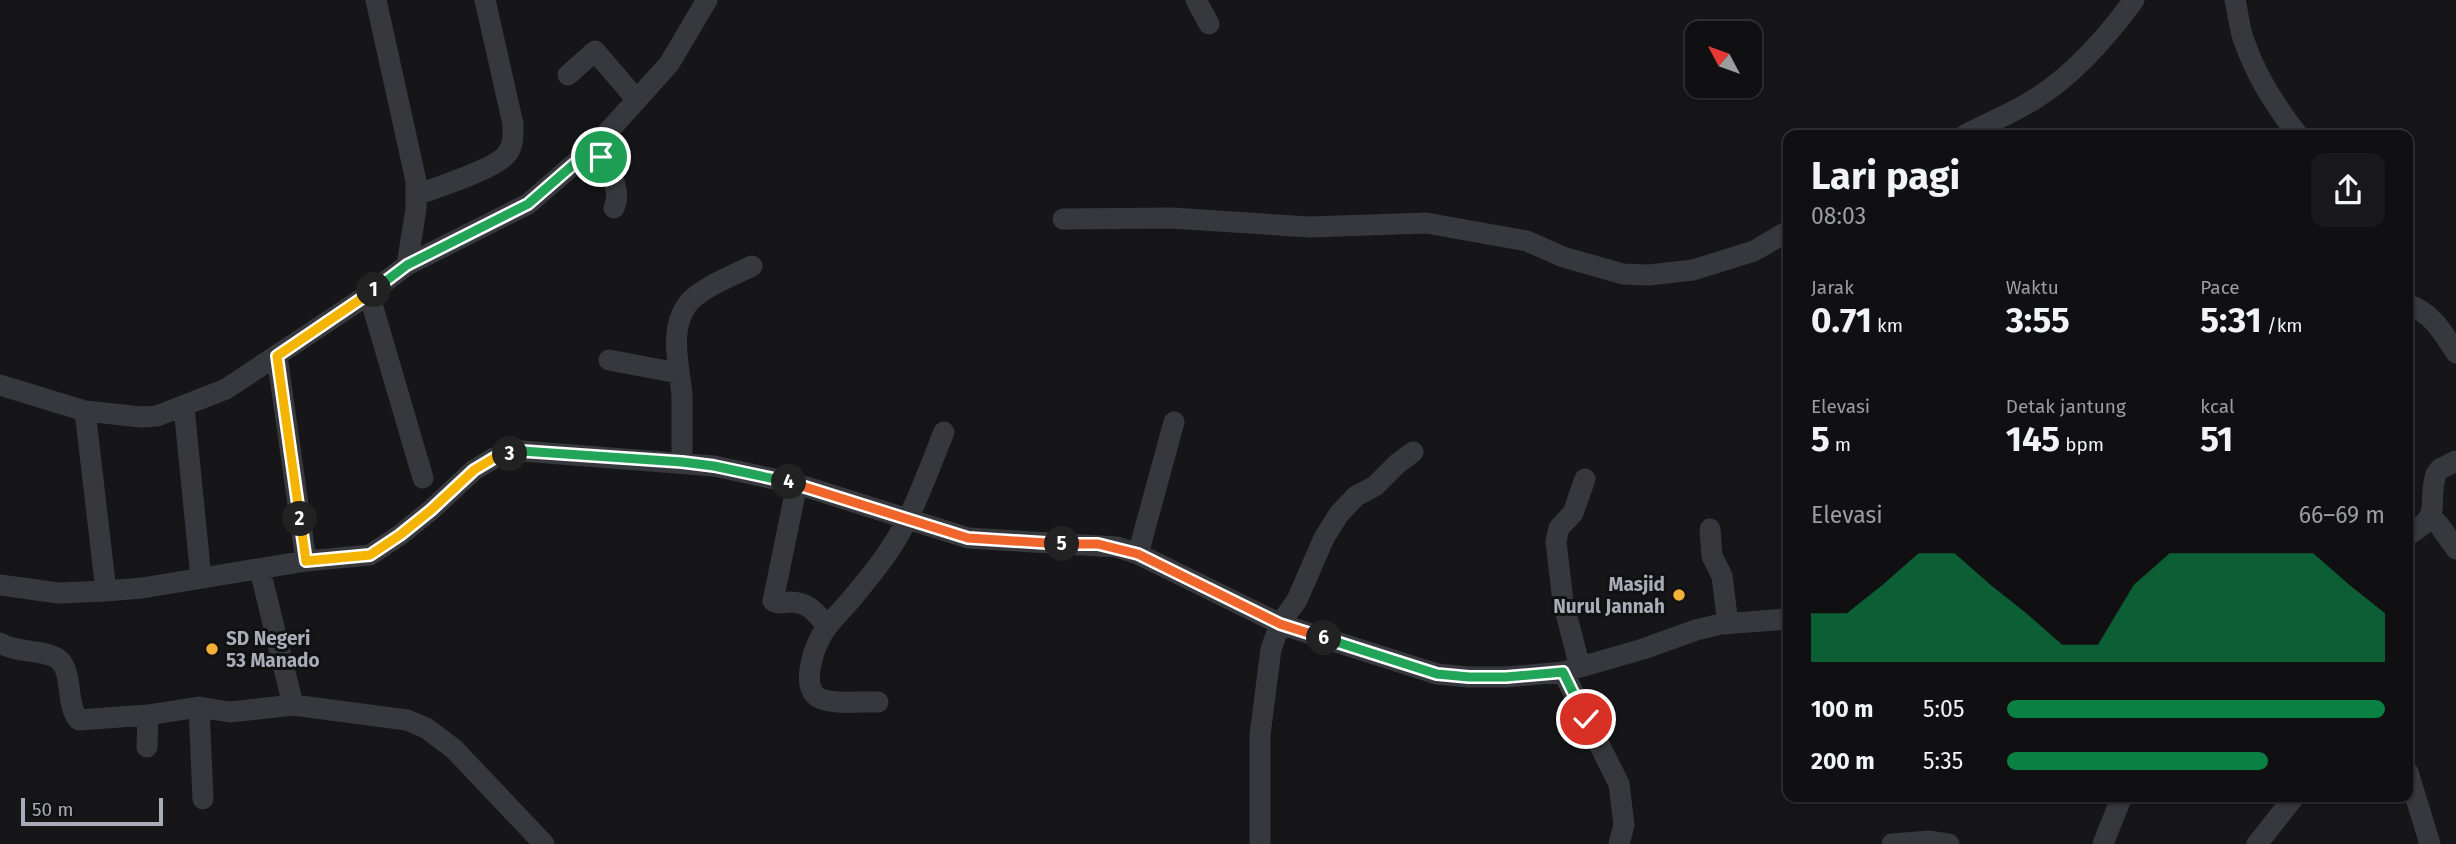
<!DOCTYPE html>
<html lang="id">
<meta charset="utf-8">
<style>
:root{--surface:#101012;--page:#19191b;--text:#f1f3f6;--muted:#9c9d9f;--line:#303032;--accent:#0b8043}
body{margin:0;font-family:"Fira Sans",sans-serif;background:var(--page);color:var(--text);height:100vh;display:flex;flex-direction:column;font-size:26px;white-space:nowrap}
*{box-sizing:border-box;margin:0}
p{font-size:23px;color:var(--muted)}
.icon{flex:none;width:38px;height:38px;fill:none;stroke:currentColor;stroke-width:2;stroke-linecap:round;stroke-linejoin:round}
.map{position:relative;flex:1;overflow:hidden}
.details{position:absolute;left:1783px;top:130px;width:630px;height:672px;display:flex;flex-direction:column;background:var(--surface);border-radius:14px;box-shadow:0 2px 5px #0004,0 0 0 2px var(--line)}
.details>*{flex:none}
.needle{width:46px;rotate:311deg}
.controls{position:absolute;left:1685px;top:21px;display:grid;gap:14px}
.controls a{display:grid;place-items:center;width:77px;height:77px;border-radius:14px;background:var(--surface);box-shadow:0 2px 5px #0004,0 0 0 2px var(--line);font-size:35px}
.scale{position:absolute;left:21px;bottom:18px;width:142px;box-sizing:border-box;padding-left:7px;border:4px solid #a8adb8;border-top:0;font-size:19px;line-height:24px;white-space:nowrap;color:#a8adb8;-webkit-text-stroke:5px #111113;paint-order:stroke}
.pin{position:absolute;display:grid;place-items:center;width:60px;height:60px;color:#fff;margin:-30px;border:4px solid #fff;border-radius:50%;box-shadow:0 2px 7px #0007}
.km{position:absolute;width:35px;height:35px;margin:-18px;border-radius:50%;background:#222;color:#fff;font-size:19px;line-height:35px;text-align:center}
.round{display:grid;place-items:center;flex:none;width:74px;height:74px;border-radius:14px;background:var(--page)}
.head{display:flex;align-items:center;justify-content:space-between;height:119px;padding:0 28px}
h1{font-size:38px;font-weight:700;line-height:52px}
.stats{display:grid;grid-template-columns:repeat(3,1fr);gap:10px;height:119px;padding:7px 28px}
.stats div{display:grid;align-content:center}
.stats b{font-size:35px;font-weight:700}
.stats small{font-size:19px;font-weight:400}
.stats p{font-size:19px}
.chart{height:196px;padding:14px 28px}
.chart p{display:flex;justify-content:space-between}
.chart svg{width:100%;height:126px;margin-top:7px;fill:var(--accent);opacity:.7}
ul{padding:0 28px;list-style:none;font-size:23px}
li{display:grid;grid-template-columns:112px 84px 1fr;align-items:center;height:52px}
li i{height:18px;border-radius:9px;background:var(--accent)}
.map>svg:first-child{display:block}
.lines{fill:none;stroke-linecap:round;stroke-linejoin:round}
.minor{stroke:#37383d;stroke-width:21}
.split-1-casing{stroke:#fff;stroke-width:14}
.split-2-casing{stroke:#fff;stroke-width:14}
.split-3-casing{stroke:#fff;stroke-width:14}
.split-4-casing{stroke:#fff;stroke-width:14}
.split-5-casing{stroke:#fff;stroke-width:14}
.split-6-casing{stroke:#fff;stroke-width:14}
.split-7-casing{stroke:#fff;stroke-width:14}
.split-1{stroke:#22a559;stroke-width:9}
.split-2{stroke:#f5b400;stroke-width:9}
.split-3{stroke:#f5b400;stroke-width:9}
.split-4{stroke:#22a559;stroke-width:9}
.split-5{stroke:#f0652b;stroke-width:9}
.split-6{stroke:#f0652b;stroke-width:9}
.split-7{stroke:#22a559;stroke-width:9}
.poi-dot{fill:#f2b134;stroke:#111113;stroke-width:2.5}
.labels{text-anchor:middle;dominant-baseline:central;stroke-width:6;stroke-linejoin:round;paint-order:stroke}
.poi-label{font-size:19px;font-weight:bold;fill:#a8adb8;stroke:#111113;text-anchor:end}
</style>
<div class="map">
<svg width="2456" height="844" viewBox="0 0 2456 844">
<rect width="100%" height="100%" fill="#161618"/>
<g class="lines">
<path class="minor" d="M 376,0 L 416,181 L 416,209 L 407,265
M 1196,0 L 1209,24
M 2235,0 C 2238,12 2239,26 2243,38 C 2255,74 2275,106 2298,135
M 568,75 L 595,51 L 637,100
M 1965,135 C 1989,122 2016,112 2038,97 C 2074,74 2109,34 2134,0
M 597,144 C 603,165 624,186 614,208
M 416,195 C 435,188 495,169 506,155 C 514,146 513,136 513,124 L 485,0
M 1063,219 L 1172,218 L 1309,227 L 1426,223 L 1527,241 L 1563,257 L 1623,274 L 1649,275 L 1693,270 L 1754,251 L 1788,231
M 369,294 L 423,478
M 2408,305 C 2431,311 2444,334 2456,353
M 277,356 L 306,561
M 609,360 L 678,373
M 0,385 L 85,411 L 141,417 L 157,416 L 226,389 L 369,294 L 407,265 L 528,204 L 597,144 L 669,64 L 707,0
M 184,407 L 201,578
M 85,411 L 106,591
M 682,462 C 682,440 682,418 682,396 C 680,368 668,331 687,305 C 698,289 734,275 752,266
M 797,484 L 773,601 C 779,604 783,603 790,602 C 809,602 816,613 827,626
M 2431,517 L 2439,525 L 2456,549
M 1710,529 L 1712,556 L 1722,576 L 1728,624
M 2408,535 C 2445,513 2426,507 2436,474 L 2440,469 L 2456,461
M 1138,554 L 1174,422
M 260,570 L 293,705 L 407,720 L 426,728 L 454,749 L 544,844
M 0,585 L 58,593 L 106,591 L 142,588 L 306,561 L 370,555 L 400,535 L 431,510 L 474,470 L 494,458 L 522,451 L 714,466 L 797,484 L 968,538 L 1117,547 L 1138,554 L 1280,624 L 1437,674 L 1469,677 L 1506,677 L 1563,672 L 1643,649 L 1696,630 L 1721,624 L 1788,619
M 0,643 C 16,653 47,650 58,659 C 74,671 65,706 79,720 L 148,715
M 1580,667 L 1563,602 L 1556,541 L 1559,528 L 1573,513 L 1585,479
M 1563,672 L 1619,784 L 1624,825 L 1619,844
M 878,702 C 863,701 825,706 815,695 C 803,682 813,652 820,638 C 828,622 843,610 854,596 C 866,581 880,565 890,549 C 914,513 928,471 944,432
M 199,707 L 203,799
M 147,747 L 148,715 L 199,707 L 230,712 L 293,705
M 2408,772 L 2430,844
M 1260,844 L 1260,735 L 1271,649 L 1280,624 L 1297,600 L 1324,538 L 1339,514 L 1356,496 L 1375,486 L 1397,464 L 1413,452
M 1892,844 L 1930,841 L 1949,844
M 2103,844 L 2122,796
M 2257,844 L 2295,796"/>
</g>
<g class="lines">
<defs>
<path id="split-1" d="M 374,290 L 407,265 L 528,204 L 597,144 L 601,157"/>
<path id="split-2" d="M 300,519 L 277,356 L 374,290"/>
<path id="split-3" d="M 300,519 L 306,561 L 370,555 L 400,535 L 431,510 L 474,470 L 494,458 L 510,454"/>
<path id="split-4" d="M 510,454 L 522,451 L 682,462 L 714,466 L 789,482"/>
<path id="split-5" d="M 789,482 L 968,538 L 1062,544"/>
<path id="split-6" d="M 1062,544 L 1098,544 L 1138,554 L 1280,624 L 1324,638"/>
<path id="split-7" d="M 1324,638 L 1437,674 L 1469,677 L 1506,677 L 1563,672 L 1586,719"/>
</defs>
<use href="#split-1" class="split-1-casing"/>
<use href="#split-2" class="split-2-casing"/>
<use href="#split-3" class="split-3-casing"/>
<use href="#split-4" class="split-4-casing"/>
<use href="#split-5" class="split-5-casing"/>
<use href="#split-6" class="split-6-casing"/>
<use href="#split-7" class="split-7-casing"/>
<use href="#split-1" class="split-1"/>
<use href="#split-2" class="split-2"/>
<use href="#split-3" class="split-3"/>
<use href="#split-4" class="split-4"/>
<use href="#split-5" class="split-5"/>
<use href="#split-6" class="split-6"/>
<use href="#split-7" class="split-7"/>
</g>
<g class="poi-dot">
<circle cx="1679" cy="595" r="7"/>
<circle cx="212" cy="649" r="7"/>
</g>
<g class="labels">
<g class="poi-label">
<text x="1665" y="584">Masjid<tspan x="1665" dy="22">Nurul Jannah</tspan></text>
<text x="226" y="638" text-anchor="start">SD Negeri<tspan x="226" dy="22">53 Manado</tspan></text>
</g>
</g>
</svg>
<div class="controls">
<a><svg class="needle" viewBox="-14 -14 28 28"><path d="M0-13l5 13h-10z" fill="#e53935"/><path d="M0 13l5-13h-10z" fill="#9c9d9f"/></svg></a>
</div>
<div class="scale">50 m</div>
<div class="pin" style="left:601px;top:157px;background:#1e9e55"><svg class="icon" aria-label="arrive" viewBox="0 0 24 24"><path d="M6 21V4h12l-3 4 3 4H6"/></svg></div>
<div class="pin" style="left:1586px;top:719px;background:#d93025"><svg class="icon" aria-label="check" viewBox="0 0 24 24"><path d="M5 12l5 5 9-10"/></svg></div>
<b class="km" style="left:374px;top:290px">1</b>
<b class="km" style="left:300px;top:519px">2</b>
<b class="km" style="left:510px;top:454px">3</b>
<b class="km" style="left:789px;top:482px">4</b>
<b class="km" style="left:1062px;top:544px">5</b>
<b class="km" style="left:1324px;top:638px">6</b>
<section class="details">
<div class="head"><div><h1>Lari pagi</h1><p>08:03</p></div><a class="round"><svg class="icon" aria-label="share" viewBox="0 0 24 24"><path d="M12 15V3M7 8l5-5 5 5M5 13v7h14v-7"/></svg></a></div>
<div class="stats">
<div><p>Jarak</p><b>0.71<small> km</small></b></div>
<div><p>Waktu</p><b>3:55</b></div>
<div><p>Pace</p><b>5:31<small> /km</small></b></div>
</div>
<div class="stats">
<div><p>Elevasi</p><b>5<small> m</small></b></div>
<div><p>Detak jantung</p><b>145<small> bpm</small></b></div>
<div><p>kcal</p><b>51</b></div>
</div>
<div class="chart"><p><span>Elevasi</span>66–69 m</p>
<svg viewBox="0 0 160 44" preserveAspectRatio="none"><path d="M0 44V27L10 27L20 17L30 6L40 6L50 17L60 27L70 38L80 38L90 17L100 6L110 6L120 6L130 6L140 6L150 17L160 27V44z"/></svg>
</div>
<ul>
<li><b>100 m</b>5:05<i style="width:100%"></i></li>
<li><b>200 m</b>5:35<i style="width:69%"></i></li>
</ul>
</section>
</div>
